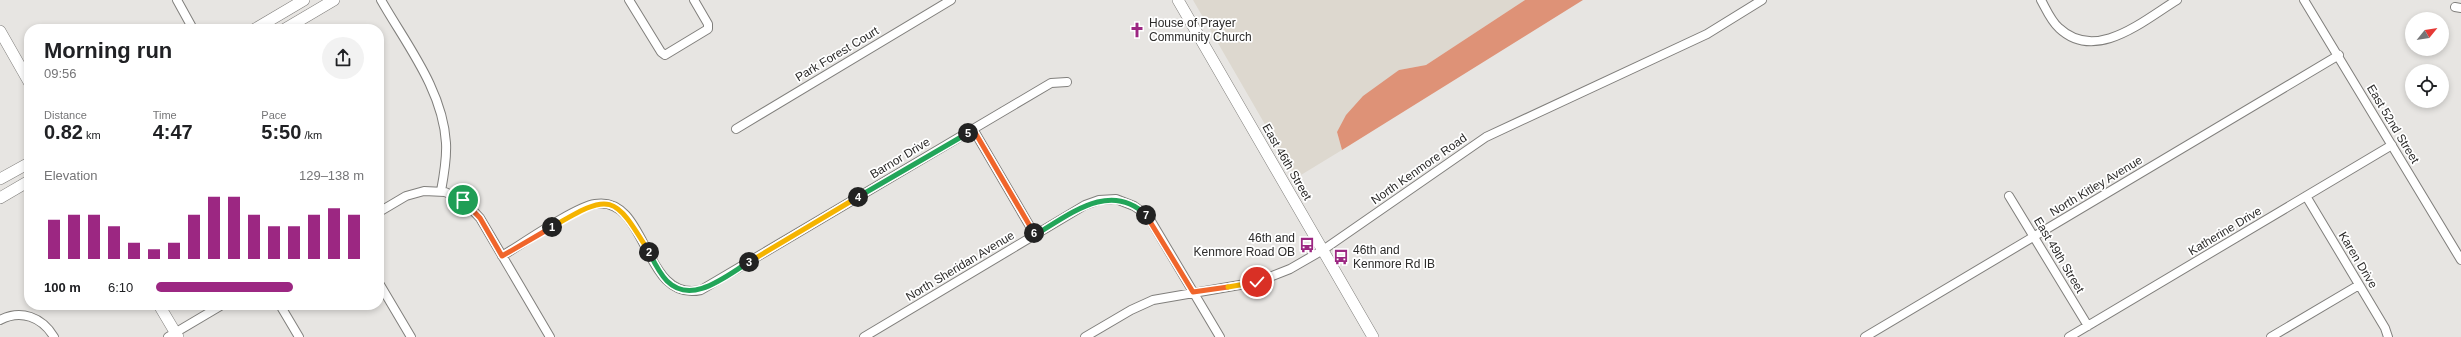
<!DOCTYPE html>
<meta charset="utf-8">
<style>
:root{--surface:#fff;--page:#f2f2f2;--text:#202124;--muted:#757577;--accent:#9c2782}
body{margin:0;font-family:Helvetica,sans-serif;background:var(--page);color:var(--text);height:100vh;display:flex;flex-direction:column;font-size:15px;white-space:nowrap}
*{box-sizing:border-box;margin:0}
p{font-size:13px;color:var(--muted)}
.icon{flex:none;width:22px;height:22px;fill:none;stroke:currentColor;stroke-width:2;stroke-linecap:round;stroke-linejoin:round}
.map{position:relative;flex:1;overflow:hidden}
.side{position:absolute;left:24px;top:24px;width:360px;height:286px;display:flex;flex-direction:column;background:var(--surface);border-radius:16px;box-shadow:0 2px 6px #0003}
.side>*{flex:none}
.needle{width:26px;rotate:60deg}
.fabs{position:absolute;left:2405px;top:12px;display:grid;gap:8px}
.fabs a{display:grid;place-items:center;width:44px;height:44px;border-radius:50%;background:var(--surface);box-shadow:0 2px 6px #0003;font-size:20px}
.pin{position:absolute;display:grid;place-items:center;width:34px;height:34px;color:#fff;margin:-17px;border:2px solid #fff;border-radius:50%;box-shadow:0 1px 4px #0007}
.km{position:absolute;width:20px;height:20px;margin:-10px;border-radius:50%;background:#222;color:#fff;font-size:11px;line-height:20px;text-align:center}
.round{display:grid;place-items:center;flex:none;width:42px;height:42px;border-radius:21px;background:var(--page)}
.head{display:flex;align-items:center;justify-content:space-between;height:68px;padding:0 20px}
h1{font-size:22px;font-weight:700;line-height:30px}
.metrics{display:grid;grid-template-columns:repeat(3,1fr);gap:6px;height:68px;padding:4px 20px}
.metrics div{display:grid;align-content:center}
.metrics b{font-size:20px;font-weight:700}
.metrics small{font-size:11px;font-weight:400}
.metrics p{font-size:11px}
.chart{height:112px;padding:8px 20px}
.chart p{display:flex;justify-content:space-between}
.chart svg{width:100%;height:72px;margin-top:4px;stroke:var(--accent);stroke-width:6}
ul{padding:0 20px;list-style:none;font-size:13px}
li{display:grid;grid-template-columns:64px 48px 1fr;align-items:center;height:30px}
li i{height:10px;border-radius:5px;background:var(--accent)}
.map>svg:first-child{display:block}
.built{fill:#ddd8cf}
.forest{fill:#de9277}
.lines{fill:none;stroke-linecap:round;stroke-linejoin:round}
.street-casing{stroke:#807f7c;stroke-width:10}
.secondary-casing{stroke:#807f7c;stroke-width:12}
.street{stroke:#fff;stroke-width:8}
.secondary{stroke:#fff;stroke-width:11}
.split-1-casing{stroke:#fff;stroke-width:8}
.split-2-casing{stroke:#fff;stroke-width:8}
.split-3-casing{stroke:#fff;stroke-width:8}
.split-4-casing{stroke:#fff;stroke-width:8}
.split-5-casing{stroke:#fff;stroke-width:8}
.split-6-casing{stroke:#fff;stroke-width:8}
.split-7-casing{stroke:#fff;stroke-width:8}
.split-8-casing{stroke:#fff;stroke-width:8}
.split-9-casing{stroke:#fff;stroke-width:8}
.split-1{stroke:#f0652b;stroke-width:5}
.split-2{stroke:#f5b400;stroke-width:5}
.split-3{stroke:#22a559;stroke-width:5}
.split-4{stroke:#f5b400;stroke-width:5}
.split-5{stroke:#22a559;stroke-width:5}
.split-6{stroke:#f0652b;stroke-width:5}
.split-7{stroke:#22a559;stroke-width:5}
.split-8{stroke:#f0652b;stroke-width:5}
.split-9{stroke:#f5b400;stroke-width:5}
.labels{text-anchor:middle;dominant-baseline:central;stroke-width:3.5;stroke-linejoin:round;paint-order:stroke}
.poi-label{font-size:12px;fill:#2c2b2a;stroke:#fff;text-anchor:start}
.street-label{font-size:12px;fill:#2c2b2a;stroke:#fff}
</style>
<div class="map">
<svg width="2461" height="337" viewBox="0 0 2461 337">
<rect width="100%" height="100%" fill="#e7e5e2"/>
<path class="built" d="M 1193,0 L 1525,0 L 1426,65 L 1399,70 L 1337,132 L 1342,150 L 1296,178 Z"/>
<path class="forest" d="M 1525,0 L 1583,0 L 1342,150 L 1337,132 L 1346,115 L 1363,96 L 1399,70 L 1426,65 Z"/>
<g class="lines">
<defs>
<path id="street" d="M 177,0 L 193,29
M 381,0 C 406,44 443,90 446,143 C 447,159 444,175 441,191
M 629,0 L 661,52 L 665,55 L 708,29 L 708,24 L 694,0
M 2041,0 C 2046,9 2051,21 2059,28 C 2096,63 2144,20 2177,0
M 2304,0 L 2461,260
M 2455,7 L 2461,8
M 736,129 L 951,0
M 973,129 L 1035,235
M 2009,196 L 2088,326
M 2306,196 L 2385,328 L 2388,337
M 379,212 L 406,196 L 424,191 L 445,192 L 463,200 L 480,218 L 550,337
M 502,256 C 522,244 575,207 595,204 C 649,195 642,303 701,290 L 1051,83 L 1067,82
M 379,283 L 411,337
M 280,305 L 299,337
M 0,320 C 21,309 42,317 54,337
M 168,337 L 222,305
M 864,337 L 1085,205 L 1099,200 L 1116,199 L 1134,206 L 1148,216 L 1220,337
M 1085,337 L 1131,310 L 1153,300 L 1257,282 L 1290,269 L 1323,250 L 1486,137 L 1707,34 L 1762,0
M 1865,337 L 2339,55
M 2069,337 L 2392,145
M 2271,337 L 2359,285"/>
<path id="secondary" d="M 1178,0 L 1373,337
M 255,29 L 304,0
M 285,29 L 334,0
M 0,31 L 29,82
M 0,179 L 29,163
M 0,198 L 29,181
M 159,305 L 178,337"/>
</defs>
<use href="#street" class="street-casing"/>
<use href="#secondary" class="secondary-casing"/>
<use href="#street" class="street"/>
<use href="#secondary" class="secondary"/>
</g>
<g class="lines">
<defs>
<path id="split-1" d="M 463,200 L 480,218 L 502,256 L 552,227"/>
<path id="split-2" d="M 552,227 C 611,192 614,194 649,252"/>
<path id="split-3" d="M 649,252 C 654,262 659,273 667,281 C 692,306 727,275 749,262"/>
<path id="split-4" d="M 749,262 L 858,197"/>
<path id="split-5" d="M 858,197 L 968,133"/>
<path id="split-6" d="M 968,133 L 973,129 L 1034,233"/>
<path id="split-7" d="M 1034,233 L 1035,235 C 1069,215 1110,180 1146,215"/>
<path id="split-8" d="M 1146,215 L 1193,292 L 1228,287"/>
<path id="split-9" d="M 1228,287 L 1257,282"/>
</defs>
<use href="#split-1" class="split-1-casing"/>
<use href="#split-2" class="split-2-casing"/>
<use href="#split-3" class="split-3-casing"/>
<use href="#split-4" class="split-4-casing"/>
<use href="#split-5" class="split-5-casing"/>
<use href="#split-6" class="split-6-casing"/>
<use href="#split-7" class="split-7-casing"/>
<use href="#split-8" class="split-8-casing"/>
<use href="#split-9" class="split-9-casing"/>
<use href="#split-1" class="split-1"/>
<use href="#split-2" class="split-2"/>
<use href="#split-3" class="split-3"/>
<use href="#split-4" class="split-4"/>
<use href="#split-5" class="split-5"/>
<use href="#split-6" class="split-6"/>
<use href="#split-7" class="split-7"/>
<use href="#split-8" class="split-8"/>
<use href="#split-9" class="split-9"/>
</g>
<defs>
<symbol id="church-bare" viewBox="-9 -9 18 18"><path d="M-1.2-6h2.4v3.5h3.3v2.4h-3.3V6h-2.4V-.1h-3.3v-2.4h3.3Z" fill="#9c2782" stroke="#fff" stroke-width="2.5" paint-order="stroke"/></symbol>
<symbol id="bus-bare" viewBox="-9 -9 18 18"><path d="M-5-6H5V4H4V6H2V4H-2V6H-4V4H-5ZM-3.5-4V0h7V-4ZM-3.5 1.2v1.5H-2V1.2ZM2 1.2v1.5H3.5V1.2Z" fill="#9c2782" stroke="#fff" stroke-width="2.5" paint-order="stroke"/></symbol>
</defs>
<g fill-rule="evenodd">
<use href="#church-bare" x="1126" y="19" width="22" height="22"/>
<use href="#bus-bare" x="1296" y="234" width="22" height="22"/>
<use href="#bus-bare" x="1330" y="246" width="22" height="22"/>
</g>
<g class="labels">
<g class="poi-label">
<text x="1149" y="23">House of Prayer<tspan x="1149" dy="14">Community Church</tspan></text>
<text x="1295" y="238" text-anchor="end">46th and<tspan x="1295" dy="14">Kenmore Road OB</tspan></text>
<text x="1353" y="250">46th and<tspan x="1353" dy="14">Kenmore Rd IB</tspan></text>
</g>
<g class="street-label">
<text transform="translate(837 54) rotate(-31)">Park Forest Court</text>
<text transform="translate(2393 124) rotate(59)">East 52nd Street</text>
<text transform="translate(900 158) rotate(-31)">Barnor Drive</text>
<text transform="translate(1287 162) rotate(60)">East 46th Street</text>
<text transform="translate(1419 169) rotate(-35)">North Kenmore Road</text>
<text transform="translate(2096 186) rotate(-31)">North Kitley Avenue</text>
<text transform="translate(2225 231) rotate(-31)">Katherine Drive</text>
<text transform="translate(2059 255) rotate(59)">East 49th Street</text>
<text transform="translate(2358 260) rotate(59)">Karen Drive</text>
<text transform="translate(960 266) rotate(-31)">North Sheridan Avenue</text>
</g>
</g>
</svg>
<div class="fabs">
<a><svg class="needle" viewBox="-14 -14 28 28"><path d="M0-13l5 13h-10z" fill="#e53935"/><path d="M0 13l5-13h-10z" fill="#757577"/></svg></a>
<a><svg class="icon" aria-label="locate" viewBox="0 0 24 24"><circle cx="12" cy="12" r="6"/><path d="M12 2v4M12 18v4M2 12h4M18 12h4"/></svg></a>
</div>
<div class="pin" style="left:463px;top:200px;background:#1e9e55"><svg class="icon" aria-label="arrive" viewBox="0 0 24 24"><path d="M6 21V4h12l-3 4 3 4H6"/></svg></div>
<div class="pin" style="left:1257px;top:282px;background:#d93025"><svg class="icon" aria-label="check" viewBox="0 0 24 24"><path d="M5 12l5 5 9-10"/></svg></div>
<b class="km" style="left:552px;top:227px">1</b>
<b class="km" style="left:649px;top:252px">2</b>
<b class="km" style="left:749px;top:262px">3</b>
<b class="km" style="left:858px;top:197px">4</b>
<b class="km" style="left:968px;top:133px">5</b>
<b class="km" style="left:1034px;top:233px">6</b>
<b class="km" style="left:1146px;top:215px">7</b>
<section class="side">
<div class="head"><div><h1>Morning run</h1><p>09:56</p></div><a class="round"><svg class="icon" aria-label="share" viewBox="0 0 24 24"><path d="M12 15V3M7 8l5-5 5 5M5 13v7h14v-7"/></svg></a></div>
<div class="metrics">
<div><p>Distance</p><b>0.82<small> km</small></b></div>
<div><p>Time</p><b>4:47</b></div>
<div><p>Pace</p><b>5:50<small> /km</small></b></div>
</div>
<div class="chart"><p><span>Elevation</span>129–138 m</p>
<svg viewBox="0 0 160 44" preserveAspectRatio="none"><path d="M5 44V20M15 44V17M25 44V17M35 44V24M45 44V34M55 44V38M65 44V34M75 44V17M85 44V6M95 44V6M105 44V17M115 44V24M125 44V24M135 44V17M145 44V13M155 44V17"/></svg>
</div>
<ul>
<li><b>100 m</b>6:10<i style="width:66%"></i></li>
</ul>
</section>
</div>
